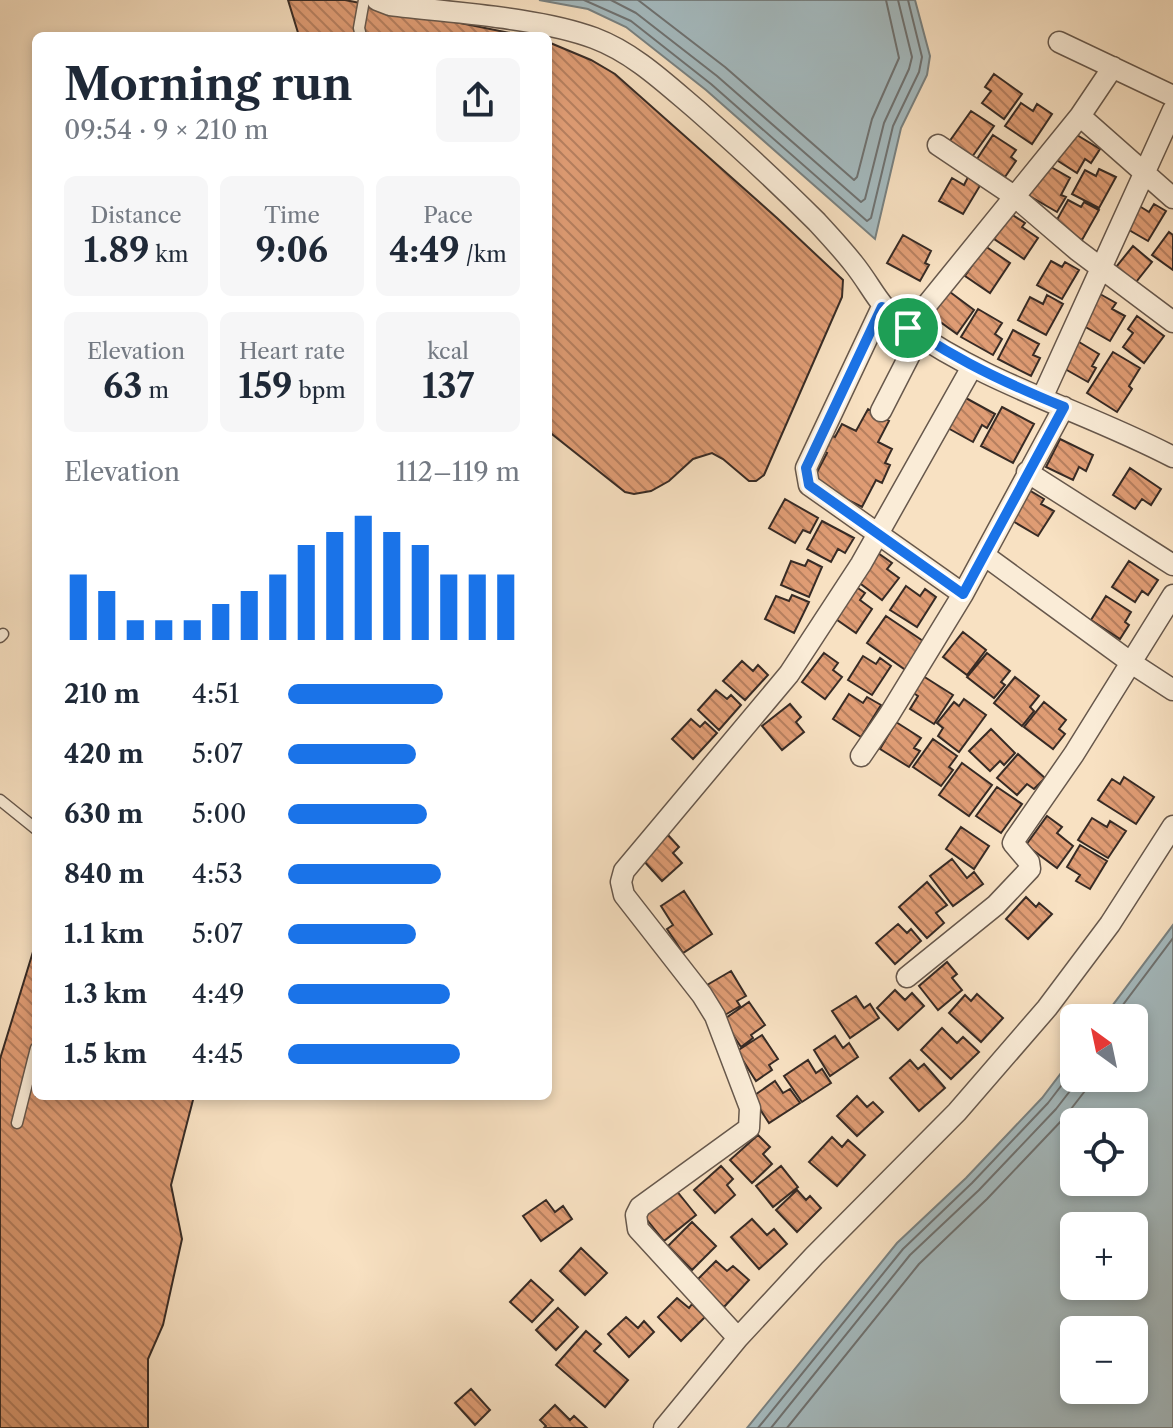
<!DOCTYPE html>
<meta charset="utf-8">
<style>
:root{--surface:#fff;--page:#f6f6f7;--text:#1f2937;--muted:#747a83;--accent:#1a73e8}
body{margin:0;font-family:"Libre Caslon Text",serif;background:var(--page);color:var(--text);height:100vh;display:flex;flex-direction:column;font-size:30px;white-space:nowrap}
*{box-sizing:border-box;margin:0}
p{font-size:26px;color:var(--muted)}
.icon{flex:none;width:44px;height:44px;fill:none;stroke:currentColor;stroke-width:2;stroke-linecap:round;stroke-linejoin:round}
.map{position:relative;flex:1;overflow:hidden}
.sheet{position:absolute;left:32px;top:32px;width:520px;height:1068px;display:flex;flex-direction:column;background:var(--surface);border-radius:12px;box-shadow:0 4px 12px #0003}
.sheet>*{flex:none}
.needle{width:52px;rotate:327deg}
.fabs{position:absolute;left:1060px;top:1004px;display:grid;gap:16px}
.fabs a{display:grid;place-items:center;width:88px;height:88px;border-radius:12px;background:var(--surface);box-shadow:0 4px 12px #0003;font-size:40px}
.pin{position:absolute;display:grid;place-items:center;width:68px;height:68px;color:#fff;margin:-34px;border:4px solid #fff;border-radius:50%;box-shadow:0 2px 8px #0007}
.round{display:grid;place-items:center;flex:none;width:84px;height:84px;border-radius:12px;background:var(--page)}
.headline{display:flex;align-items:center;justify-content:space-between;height:136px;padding:0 32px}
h1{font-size:44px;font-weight:700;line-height:60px}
.figures{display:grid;grid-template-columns:repeat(3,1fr);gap:12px;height:136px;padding:8px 32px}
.figures div{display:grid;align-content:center;border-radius:12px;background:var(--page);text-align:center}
.figures b{font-size:34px;font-weight:700}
.figures small{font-size:22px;font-weight:400}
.figures p{font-size:22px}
.chart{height:224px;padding:16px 32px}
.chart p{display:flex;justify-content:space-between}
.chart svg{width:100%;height:144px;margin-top:8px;stroke:var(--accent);stroke-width:6}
ul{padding:0 32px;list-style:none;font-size:26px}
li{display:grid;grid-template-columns:128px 96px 1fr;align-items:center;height:60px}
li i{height:20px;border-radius:10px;background:var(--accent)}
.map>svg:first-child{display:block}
.water{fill:#a4babf;stroke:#788181;stroke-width:2;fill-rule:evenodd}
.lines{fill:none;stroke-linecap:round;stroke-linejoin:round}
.shore{stroke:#6e7272;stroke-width:2}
.building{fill:url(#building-back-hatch);stroke:#372b25;stroke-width:2}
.service-casing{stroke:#67584c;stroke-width:13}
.minor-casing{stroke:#67584c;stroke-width:23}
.service{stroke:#faecd7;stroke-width:10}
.minor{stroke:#faecd7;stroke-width:20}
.route-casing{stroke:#fff;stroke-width:16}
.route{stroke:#1a73e8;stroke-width:10}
</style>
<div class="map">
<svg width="1173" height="1428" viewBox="0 0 1173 1428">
<defs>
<pattern id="building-back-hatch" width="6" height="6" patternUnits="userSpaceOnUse" patternTransform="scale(2)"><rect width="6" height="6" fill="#df9c74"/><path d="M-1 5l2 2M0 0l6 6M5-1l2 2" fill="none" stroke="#b67f5f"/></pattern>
</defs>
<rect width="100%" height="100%" fill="#f8e1c2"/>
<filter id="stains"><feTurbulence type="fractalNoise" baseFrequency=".0025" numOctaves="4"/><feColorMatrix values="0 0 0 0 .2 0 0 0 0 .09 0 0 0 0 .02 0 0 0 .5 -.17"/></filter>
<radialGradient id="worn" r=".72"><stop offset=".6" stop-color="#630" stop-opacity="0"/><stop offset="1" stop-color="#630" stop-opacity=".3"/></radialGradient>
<path class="water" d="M 539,0 L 915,0 L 930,56 L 927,75 L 901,128 L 875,239 L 706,90 L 626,27 L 588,9 Z
M 1173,925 L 1173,1428 L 747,1428 L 897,1243 L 966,1178 L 1042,1098 L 1074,1056 L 1074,1078 L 1134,1078 L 1134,1018 L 1103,1018 ZM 1074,1122 L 1134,1122 L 1134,1182 L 1074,1182 ZM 1074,1226 L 1134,1226 L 1134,1286 L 1074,1286 ZM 1074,1330 L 1134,1330 L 1134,1390 L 1074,1390 Z"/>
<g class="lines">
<path class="shore" d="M 584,0 L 631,21 L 711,84 L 867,221 L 871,218 L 893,126 L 919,72 L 922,57 L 908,0
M 611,0 L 636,13 L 717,76 L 861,202 L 865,199 L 884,123 L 909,69 L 912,57 L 898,0
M 638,0 L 725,67 L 854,180 L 857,177 L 872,119 L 899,58 L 886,0
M 1113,1018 L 1173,938
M 758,1428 L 903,1249 L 972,1183 L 1048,1103 L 1074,1069
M 771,1428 L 910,1255 L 979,1190 L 1056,1109 L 1080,1078
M 787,1428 L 919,1264 L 987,1199 L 1064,1118 L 1095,1078"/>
</g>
<path class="building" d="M 288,0 L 345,0 L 525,36 L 299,36 Z
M 548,42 L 591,60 L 615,74 L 777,218 L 843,280 L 842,297 L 764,475 L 756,481 L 749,481 L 723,459 L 712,453 L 693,459 L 669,481 L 651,491 L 634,494 L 625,492 L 548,431 Z
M 994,74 L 1022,94 L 1004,119 L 982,103 L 991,91 L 985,87 Z
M 1021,103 L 1033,111 L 1037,104 L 1052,114 L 1032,144 L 1005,126 Z
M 971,111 L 994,126 L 972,157 L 949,142 Z
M 1072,132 L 1100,149 L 1091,163 L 1085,159 L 1077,173 L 1055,159 Z
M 993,135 L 1016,150 L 1011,157 L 1016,161 L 1005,177 L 977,159 Z
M 1044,163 L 1070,178 L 1061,195 L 1066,197 L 1057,212 L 1026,194 Z
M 1099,169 L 1116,177 L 1099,208 L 1072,194 L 1085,170 L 1096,176 Z
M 968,177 L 981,184 L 963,214 L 939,201 L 952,178 L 964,185 Z
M 1068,200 L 1081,207 L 1084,202 L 1099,210 L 1082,240 L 1054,225 Z
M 1136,204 L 1149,212 L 1154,204 L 1166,211 L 1148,241 L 1122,226 Z
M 1011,214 L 1025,223 L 1022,227 L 1038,238 L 1024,259 L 994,239 Z
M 1169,232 L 1173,235 L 1173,270 L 1152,255 Z
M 903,235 L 931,251 L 925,263 L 929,265 L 920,281 L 887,263 Z
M 985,246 L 1010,263 L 990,293 L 965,276 Z
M 1133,246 L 1152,262 L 1132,287 L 1112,272 Z
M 1051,261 L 1062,267 L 1065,262 L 1079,270 L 1062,299 L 1037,285 Z
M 946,289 L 974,310 L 957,334 L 928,313 Z
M 1100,294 L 1116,303 L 1112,309 L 1125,316 L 1110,341 L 1082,325 Z
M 1047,295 L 1063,304 L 1046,335 L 1018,320 L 1030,297 L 1043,304 Z
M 978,309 L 1002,323 L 995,334 L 1002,339 L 993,355 L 961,337 Z
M 1137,316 L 1164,336 L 1144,363 L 1123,347 L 1133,333 L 1128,329 Z
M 1013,330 L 1039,344 L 1033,355 L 1040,358 L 1031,376 L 998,359 Z
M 1074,339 L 1099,354 L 1092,366 L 1096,368 L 1088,382 L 1058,365 Z
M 1113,352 L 1140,368 L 1129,386 L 1132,389 L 1117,412 L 1087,393 Z
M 964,397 L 995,414 L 987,428 L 982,425 L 973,442 L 946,427 Z
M 1002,407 L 1034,424 L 1013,463 L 981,446 Z
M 868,409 L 889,421 L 878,442 L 892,449 L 885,463 L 890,465 L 882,483 L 876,480 L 862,507 L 812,482 L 827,453 L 822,451 L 830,435 L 835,437 L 842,424 L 856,431 Z
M 1060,439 L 1093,455 L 1086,471 L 1079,467 L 1073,480 L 1046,467 Z
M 1130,468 L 1161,489 L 1151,505 L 1142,499 L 1135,509 L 1113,495 Z
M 1029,490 L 1044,499 L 1041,504 L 1054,511 L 1038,536 L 1011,520 Z
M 785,499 L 818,518 L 810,533 L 803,530 L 795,543 L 769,528 Z
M 822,521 L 854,538 L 845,553 L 838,549 L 831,562 L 807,549 Z
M 878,553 L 892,563 L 887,569 L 899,578 L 882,600 L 857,581 Z
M 808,560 L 822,567 L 809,597 L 781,585 L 791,561 L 805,566 Z
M 1129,561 L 1158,580 L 1148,595 L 1142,591 L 1135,602 L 1112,587 Z
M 852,584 L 865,593 L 860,600 L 872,609 L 856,633 L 830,615 Z
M 906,586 L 920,596 L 925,589 L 936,597 L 917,627 L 890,610 Z
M 792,595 L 809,602 L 794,633 L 765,619 L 776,596 L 789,601 Z
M 1106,596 L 1131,612 L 1125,622 L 1129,625 L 1120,639 L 1091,620 Z
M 886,616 L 926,643 L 907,671 L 867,643 Z
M 963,632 L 986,650 L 967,675 L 943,657 Z
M 824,653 L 838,663 L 833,670 L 842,677 L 825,699 L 802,682 Z
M 987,653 L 1010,671 L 1001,682 L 1005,685 L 994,698 L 967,677 Z
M 863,656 L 876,664 L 880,658 L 891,666 L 872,695 L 848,680 Z
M 742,661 L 753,671 L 758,665 L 768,675 L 745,700 L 723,681 Z
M 923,676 L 953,695 L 934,724 L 910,709 L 918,696 L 912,692 Z
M 1015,677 L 1039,696 L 1030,707 L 1034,711 L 1022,726 L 994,703 Z
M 716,690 L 727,699 L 731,695 L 741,705 L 719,730 L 698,710 Z
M 849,694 L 863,703 L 867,697 L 881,705 L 861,737 L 833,719 Z
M 964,699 L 986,715 L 959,752 L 938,736 L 943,728 L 937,723 L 954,702 L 959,706 Z
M 1044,702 L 1066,720 L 1059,729 L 1065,734 L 1053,749 L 1024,727 Z
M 790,704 L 801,717 L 796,722 L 804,732 L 782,750 L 762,726 Z
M 691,719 L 700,727 L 705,722 L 717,733 L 693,759 L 672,739 Z
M 896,722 L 921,738 L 914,748 L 920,751 L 909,767 L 880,749 Z
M 991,729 L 1015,753 L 1004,765 L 1000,761 L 990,771 L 969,751 Z
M 933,739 L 957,756 L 949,767 L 953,770 L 941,786 L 913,767 Z
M 1018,754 L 1045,778 L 1034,789 L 1027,784 L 1017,795 L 997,778 Z
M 962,763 L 992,785 L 969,816 L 939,795 Z
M 1124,777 L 1154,797 L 1136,824 L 1098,800 L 1112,779 L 1120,784 Z
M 997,787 L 1022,804 L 1001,833 L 976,816 Z
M 1047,816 L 1062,827 L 1057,833 L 1073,846 L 1057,868 L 1026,845 Z
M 1092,818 L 1107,827 L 1110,821 L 1126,831 L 1108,858 L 1078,840 Z
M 961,827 L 989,846 L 974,869 L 946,849 Z
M 668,835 L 679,847 L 673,853 L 682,863 L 662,881 L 642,859 Z
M 1080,845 L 1107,861 L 1090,889 L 1076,881 L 1080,875 L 1067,867 Z
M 952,859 L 967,878 L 974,872 L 983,884 L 953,906 L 930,876 Z
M 927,882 L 947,905 L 936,913 L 944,923 L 927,938 L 899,907 Z
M 684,891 L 712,934 L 683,953 L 667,929 L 673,925 L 661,906 Z
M 1026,897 L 1036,907 L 1039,903 L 1052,914 L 1028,939 L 1006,919 Z
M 898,924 L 907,933 L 911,929 L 921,941 L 895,964 L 876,943 Z
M 36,942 L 36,1096 L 194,1096 L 171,1185 L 182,1239 L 163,1325 L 148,1359 L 148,1428 L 0,1428 L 0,1059 Z
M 947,962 L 957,974 L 952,978 L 962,990 L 938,1010 L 919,986 Z
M 731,971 L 746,996 L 737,1001 L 740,1006 L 725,1015 L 707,985 Z
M 895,990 L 905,1000 L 912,993 L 924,1006 L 898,1030 L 877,1008 Z
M 977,994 L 1003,1018 L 981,1042 L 949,1013 L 965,995 L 971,1001 Z
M 856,996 L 864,1008 L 870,1004 L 879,1018 L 850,1038 L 832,1011 Z
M 749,1002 L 765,1025 L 751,1035 L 753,1038 L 741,1047 L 723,1020 Z
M 942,1028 L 957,1043 L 963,1037 L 979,1052 L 951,1079 L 921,1050 Z
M 762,1035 L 778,1059 L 769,1065 L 772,1070 L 756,1081 L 737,1051 Z
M 835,1036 L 843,1048 L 849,1043 L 858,1057 L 830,1076 L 814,1050 Z
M 808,1060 L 816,1073 L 822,1069 L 831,1083 L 802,1102 L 784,1076 Z
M 910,1060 L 918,1069 L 924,1064 L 945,1088 L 919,1111 L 890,1078 Z
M 775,1081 L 783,1093 L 790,1089 L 800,1103 L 769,1123 L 752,1097 Z
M 857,1096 L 867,1107 L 873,1102 L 883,1112 L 857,1136 L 837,1116 Z
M 758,1135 L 770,1147 L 763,1154 L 772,1164 L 752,1183 L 730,1160 Z
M 832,1137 L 842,1147 L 848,1140 L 865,1155 L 837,1186 L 809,1162 Z
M 721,1166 L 733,1179 L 727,1185 L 735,1195 L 715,1213 L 694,1190 Z
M 781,1166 L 798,1187 L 773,1207 L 756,1186 Z
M 676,1190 L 696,1215 L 664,1241 L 644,1216 Z
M 797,1190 L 806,1200 L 810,1196 L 821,1208 L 797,1232 L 776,1210 Z
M 546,1200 L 555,1212 L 563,1206 L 572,1219 L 541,1241 L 523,1216 Z
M 752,1219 L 767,1235 L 774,1229 L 787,1244 L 759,1269 L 731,1237 Z
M 692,1222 L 716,1246 L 692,1270 L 668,1246 Z
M 581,1248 L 607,1273 L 585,1295 L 560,1271 Z
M 716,1261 L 727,1271 L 733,1266 L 749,1280 L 724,1307 L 696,1281 Z
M 531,1280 L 553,1300 L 532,1322 L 510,1302 Z
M 677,1298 L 689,1308 L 692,1304 L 705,1317 L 681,1341 L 658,1317 Z
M 558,1308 L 578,1327 L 556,1350 L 536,1330 Z
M 626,1317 L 638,1328 L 644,1321 L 654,1332 L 629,1357 L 608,1334 Z
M 586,1331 L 601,1344 L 594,1351 L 628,1380 L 605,1407 L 556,1365 Z
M 471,1389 L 490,1410 L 475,1425 L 455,1403 Z
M 555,1405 L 570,1420 L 574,1416 L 587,1428 L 544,1428 L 546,1426 L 540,1420 Z"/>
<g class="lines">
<defs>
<path id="service" d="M 361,36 L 359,28 L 364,0
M 0,637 L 3,634
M 0,800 L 36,829
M 17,1123 L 36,1048"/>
<path id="minor" d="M 377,0 L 390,5 C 452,13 537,17 594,38 C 634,53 665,83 697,110 C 738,146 778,183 817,222 C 829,235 842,249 853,263 C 874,289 877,306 907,327 C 988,385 1085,411 1173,457
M 1059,42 L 1173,96
M 1080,116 L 1173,198
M 938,145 L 1014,196 L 1077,250 L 1173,322
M 882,307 L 806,468 L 809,485 L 963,594
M 908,328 L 1080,116 L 1113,67
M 1042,398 L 1173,110
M 881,411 L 920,335
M 1027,472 L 1173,565
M 984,555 L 1133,664 L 1173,690
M 861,756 L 889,715 L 963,594 L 1064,407
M 907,977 L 996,905 L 1030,869 L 1029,862 L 1013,843 L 1015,839 L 1074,754 L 1173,595
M 738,1338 L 638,1229 L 636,1215 L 640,1207 L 749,1128 L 750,1108 L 715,1016 L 702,995 L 624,895 L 621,882 L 624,871 L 789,674 L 861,564 L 972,367
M 664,1428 L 738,1338 L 814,1256 L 957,1112 L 1047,1008 L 1110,924 L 1173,826"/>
</defs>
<use href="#service" class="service-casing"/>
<use href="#minor" class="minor-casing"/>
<use href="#service" class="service"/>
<use href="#minor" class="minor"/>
</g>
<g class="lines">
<defs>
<path id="route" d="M 882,307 C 939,352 998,380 1064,407 L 963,594 L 809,485 L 806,468 Z"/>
</defs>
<use href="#route" class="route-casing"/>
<use href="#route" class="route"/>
</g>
<rect width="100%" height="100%" filter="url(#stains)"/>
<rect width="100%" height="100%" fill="url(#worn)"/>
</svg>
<div class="fabs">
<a><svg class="needle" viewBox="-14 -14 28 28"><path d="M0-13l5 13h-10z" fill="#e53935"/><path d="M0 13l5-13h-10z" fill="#747a83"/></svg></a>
<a><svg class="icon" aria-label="locate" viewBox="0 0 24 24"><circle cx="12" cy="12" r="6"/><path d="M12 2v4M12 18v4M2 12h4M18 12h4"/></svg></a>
<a>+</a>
<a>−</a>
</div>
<div class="pin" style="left:908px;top:328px;background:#1e9e55"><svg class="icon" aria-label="arrive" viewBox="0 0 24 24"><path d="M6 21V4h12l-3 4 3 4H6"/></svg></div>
<section class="sheet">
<div class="headline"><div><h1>Morning run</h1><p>09:54 · 9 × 210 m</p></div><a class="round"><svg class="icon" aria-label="share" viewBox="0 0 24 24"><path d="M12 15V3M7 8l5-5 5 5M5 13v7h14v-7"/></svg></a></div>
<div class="figures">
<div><p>Distance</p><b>1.89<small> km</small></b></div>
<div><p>Time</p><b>9:06</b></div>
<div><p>Pace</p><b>4:49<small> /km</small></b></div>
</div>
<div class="figures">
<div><p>Elevation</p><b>63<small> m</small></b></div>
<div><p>Heart rate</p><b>159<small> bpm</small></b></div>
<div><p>kcal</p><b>137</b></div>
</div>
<div class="chart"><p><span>Elevation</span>112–119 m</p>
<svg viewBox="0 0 160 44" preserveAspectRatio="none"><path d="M5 44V24M15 44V29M25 44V38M35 44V38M45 44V38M55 44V33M65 44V29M75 44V24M85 44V15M95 44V11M105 44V6M115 44V11M125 44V15M135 44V24M145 44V24M155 44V24"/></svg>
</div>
<ul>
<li><b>210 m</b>4:51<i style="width:67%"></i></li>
<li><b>420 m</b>5:07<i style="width:55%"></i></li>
<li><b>630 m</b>5:00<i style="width:60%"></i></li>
<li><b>840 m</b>4:53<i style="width:66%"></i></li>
<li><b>1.1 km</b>5:07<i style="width:55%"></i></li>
<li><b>1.3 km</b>4:49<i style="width:70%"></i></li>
<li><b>1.5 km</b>4:45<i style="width:74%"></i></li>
</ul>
</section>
</div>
